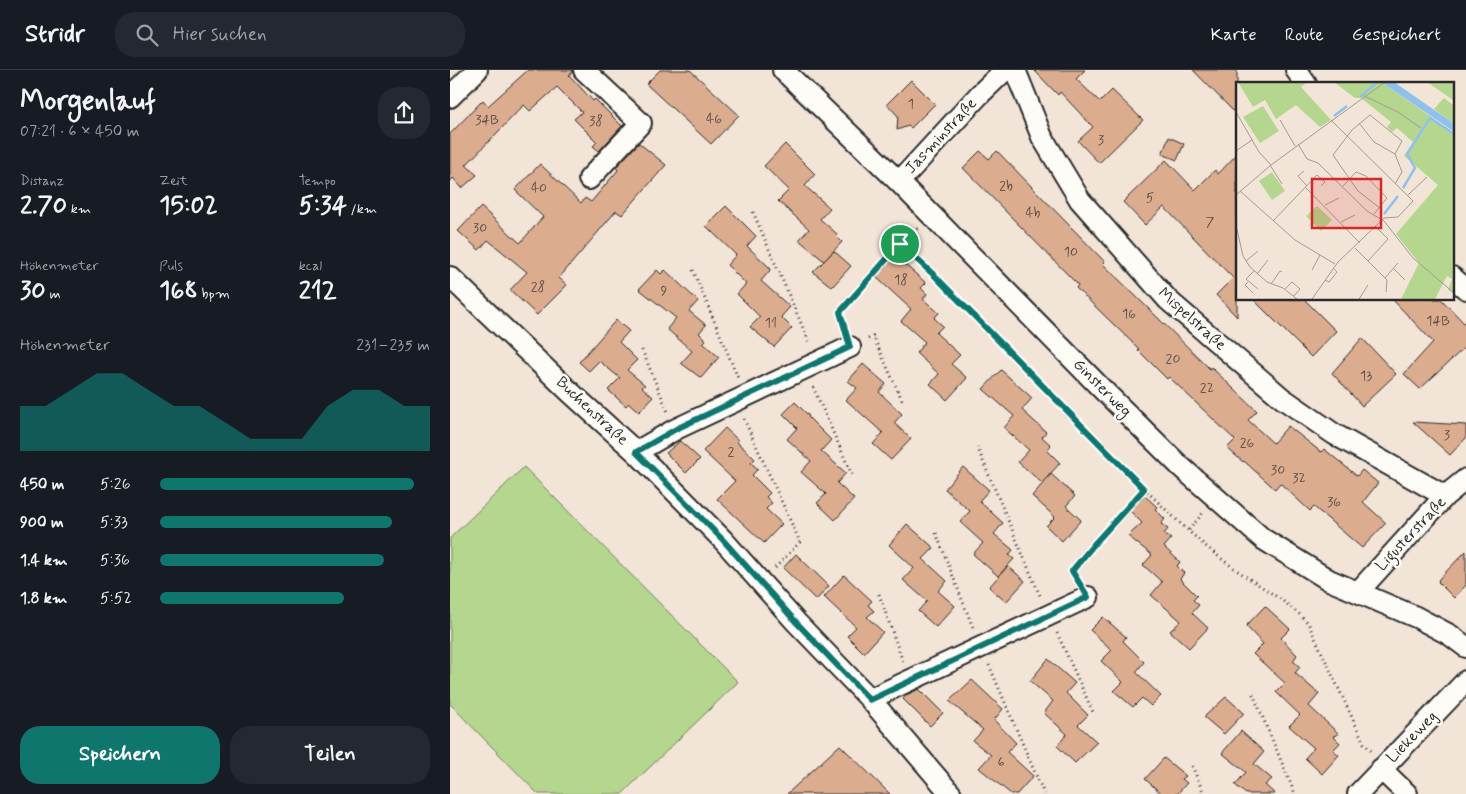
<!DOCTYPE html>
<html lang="de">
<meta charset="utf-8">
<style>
:root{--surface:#171b24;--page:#242831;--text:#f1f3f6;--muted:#9ea1a6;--line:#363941;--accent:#0f766e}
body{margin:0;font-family:Mynerve,sans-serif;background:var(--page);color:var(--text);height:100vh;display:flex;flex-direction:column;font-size:19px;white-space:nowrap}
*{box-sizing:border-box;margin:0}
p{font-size:16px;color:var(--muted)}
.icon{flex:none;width:28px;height:28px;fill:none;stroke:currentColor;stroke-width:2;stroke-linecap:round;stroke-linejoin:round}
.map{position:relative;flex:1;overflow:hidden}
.sheet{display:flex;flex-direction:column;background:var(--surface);width:450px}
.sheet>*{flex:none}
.pin{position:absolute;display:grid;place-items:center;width:42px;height:42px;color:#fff;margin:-21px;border:2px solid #fff;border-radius:50%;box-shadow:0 1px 5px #0007}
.round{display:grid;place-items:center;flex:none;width:52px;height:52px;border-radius:20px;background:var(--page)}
.overview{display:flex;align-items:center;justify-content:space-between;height:85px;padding:0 20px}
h1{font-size:28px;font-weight:700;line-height:38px}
.stats{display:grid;grid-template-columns:repeat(3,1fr);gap:8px;height:85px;padding:5px 20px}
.stats div{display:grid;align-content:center}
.stats b{font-size:25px;font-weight:700}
.stats small{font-size:14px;font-weight:400}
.stats p{font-size:14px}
.chart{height:140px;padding:10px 20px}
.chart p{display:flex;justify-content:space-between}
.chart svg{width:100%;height:90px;margin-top:5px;fill:var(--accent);opacity:.7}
.button{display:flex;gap:10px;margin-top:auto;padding:10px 20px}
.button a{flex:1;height:58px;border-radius:20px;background:var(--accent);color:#fff;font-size:20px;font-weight:700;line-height:58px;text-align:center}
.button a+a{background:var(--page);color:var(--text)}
ul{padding:0 20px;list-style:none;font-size:16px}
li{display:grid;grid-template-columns:80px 60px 1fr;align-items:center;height:38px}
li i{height:12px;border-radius:6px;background:var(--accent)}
header{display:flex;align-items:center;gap:30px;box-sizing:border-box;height:70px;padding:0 25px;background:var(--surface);border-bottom:1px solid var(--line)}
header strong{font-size:24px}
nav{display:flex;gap:28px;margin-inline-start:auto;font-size:18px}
.search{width:350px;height:45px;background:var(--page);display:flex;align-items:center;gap:12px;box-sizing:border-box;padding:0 18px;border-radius:20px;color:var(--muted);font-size:19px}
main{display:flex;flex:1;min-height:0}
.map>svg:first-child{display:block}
.green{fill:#b5d68f;stroke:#70805d}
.building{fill:#dcac8e;stroke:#2b2b2b}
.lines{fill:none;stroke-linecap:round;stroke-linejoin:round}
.street-casing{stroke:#2b2b2b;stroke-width:24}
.path{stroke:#2b2b2b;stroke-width:3;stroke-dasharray:1 4;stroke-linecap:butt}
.street{stroke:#fdfcf7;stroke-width:20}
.route-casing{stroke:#fff;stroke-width:10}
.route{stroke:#0f766e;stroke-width:6}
.labels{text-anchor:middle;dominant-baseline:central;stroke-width:5;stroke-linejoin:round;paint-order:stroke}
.number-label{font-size:14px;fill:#574b44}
.street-label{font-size:16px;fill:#2b2b2b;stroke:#fdfcf7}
.inset-river{fill:none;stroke:#8fc1eb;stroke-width:2.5}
.inset-road{fill:none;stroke:#a39a93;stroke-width:1}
.view{fill:#d62828;fill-opacity:0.15;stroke:#d62828;stroke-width:2.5}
.inset-edge{fill:none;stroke:#2b2b2b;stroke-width:2.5}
</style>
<header>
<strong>Stridr</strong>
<div class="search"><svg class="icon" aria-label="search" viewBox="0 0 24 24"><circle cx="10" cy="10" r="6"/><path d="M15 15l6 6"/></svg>Hier suchen</div>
<nav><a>Karte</a><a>Route</a><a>Gespeichert</a></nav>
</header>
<main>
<section class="sheet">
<div class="overview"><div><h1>Morgenlauf</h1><p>07:21 · 6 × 450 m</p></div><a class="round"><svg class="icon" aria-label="share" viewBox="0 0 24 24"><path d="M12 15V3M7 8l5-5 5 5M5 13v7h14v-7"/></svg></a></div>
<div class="stats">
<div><p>Distanz</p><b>2.70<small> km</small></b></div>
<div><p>Zeit</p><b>15:02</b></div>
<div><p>Tempo</p><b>5:34<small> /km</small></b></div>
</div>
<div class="stats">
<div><p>Höhenmeter</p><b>30<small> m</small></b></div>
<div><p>Puls</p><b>168<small> bpm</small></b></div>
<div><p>kcal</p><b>212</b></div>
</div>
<div class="chart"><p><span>Höhenmeter</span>231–235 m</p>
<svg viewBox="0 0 160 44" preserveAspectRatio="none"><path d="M0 44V22L10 22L20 14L30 6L40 6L50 14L60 22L70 22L80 30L90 38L100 38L110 38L120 22L130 14L140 14L150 22L160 22V44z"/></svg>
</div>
<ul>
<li><b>450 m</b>5:26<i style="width:94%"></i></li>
<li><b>900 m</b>5:33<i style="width:86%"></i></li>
<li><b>1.4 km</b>5:36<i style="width:83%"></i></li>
<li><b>1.8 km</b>5:52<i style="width:68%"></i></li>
</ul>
<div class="button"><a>Speichern</a><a>Teilen</a></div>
</section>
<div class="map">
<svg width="1016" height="724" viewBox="0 0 1016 724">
<rect width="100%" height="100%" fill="#f3e4d8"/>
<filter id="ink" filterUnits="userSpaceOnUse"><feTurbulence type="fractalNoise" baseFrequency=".02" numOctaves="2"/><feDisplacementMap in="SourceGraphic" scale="10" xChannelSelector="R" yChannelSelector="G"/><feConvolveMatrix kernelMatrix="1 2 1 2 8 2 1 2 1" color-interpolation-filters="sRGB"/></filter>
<g filter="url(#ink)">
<path class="green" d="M 74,397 L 288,612 L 172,724 L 88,724 L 0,634 L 0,468 Z"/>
<path class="building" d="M 78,0 L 122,0 L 123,2 L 119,5 L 143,31 L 145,29 L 172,56 L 149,81 L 143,76 L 147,72 L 124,49 L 132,42 L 107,17 L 80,41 L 74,35 L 16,95 L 27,105 L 12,118 L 3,108 L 0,112 L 0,64 L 33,30 L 38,36 Z
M 210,0 L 240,0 L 289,45 L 261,74 L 196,14 Z
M 584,0 L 635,0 L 626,9 L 650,32 L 662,20 L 693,50 L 649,93 L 628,71 L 643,57 L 610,22 L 608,25 Z
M 743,0 L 787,0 L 787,45 Z
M 461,10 L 485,34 L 461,58 L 458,56 L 447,60 L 448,46 L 437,34 Z
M 719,67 L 734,74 L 727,90 L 712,84 Z
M 189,73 L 216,95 L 172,145 L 166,141 L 109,208 L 117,215 L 87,245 L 60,220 L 77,202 L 38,170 L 29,180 L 8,161 L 31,137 L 70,173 L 93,147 L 65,120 L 90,94 L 131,133 L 135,128 L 141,132 L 168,100 L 166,97 Z
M 335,74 L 365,104 L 355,116 L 380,138 L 370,149 L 387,164 L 386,166 L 392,172 L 374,191 L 349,170 L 359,159 L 328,131 L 339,120 L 314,96 Z
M 530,81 L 539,89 L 547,81 L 655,192 L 653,194 L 760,299 L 761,297 L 807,341 L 798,350 L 823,373 L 838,356 L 871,382 L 874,379 L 907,406 L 912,400 L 928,413 L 913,432 L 936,453 L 912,478 L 864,437 L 860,441 L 830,413 L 825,419 L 794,391 L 793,392 L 777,378 L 785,370 L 719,307 L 717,309 L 688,280 L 689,279 L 626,218 L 628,215 L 513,98 Z
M 787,84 L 787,247 L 766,225 L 783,208 L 714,137 L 695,155 L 673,132 L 716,90 L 745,120 L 765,100 L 768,104 Z
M 276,136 L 306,166 L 297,176 L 321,199 L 311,211 L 340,237 L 331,247 L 342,258 L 324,277 L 300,257 L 310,247 L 287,224 L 296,214 L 277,195 L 286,185 L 256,156 Z
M 384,181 L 401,196 L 382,217 L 363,202 Z
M 445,186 L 476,213 L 471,218 L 477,224 L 473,229 L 489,243 L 484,248 L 493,256 L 486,263 L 510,285 L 501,294 L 517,308 L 497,330 L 480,314 L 489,304 L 466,283 L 475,272 L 451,251 L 461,239 L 426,207 Z
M 207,200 L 211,204 L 215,200 L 248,231 L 239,241 L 256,255 L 249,263 L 256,270 L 253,273 L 269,287 L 251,308 L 231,293 L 242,281 L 217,259 L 226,248 L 189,219 Z
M 803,229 L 854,229 L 886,261 L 861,287 Z
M 942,229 L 991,229 L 1016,255 L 1016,276 L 970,319 L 954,304 L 983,272 Z
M 166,250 L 179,261 L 169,272 L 187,290 L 177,300 L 195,315 L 192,317 L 203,327 L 189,342 L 179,333 L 176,336 L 158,320 L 170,308 L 149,291 L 139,301 L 129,292 Z
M 912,268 L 946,304 L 912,336 L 882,303 Z
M 413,294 L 436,314 L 429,322 L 452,344 L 444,353 L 461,369 L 441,390 L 423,374 L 433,363 L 396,330 L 407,318 L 398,311 Z
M 551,300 L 582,328 L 572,340 L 596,362 L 592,367 L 601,375 L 597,380 L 610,393 L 592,413 L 568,392 L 579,380 L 554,358 L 564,346 L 533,319 Z
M 345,332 L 359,346 L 358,347 L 381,370 L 371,381 L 396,403 L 387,413 L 404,429 L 385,450 L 367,433 L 376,424 L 351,402 L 361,391 L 337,369 L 347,358 L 333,344 Z
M 963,352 L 1016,355 L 1016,368 L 1000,385 Z
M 275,358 L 288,370 L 287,372 L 305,389 L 301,393 L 308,399 L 302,405 L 320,423 L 316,427 L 322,433 L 316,439 L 332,454 L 314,473 L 267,429 L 285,411 L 253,381 Z
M 230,371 L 250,389 L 236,403 L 216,383 Z
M 513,397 L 539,420 L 529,431 L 553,453 L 544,464 L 563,480 L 559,485 L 564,489 L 548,506 L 523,484 L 533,473 L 510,452 L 520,441 L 495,419 Z
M 601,404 L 625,426 L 616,436 L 631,450 L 612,471 L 596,456 L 605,447 L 582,426 Z
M 694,425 L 707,437 L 705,439 L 715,449 L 711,454 L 718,459 L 714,464 L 721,469 L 714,477 L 730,492 L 727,496 L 734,503 L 730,509 L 747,526 L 743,530 L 749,535 L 742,543 L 758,558 L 739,578 L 720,561 L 731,551 L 701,525 L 712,512 L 693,495 L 702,485 L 678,466 L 692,453 L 679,440 Z
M 457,454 L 484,478 L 473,489 L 497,511 L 488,521 L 505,536 L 486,557 L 468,541 L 477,531 L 453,510 L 464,498 L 439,475 Z
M 1016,481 L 1016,515 L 1004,528 L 988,512 L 989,511 L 988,510 Z
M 346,484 L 379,516 L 366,530 L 333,498 Z
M 558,496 L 575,511 L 556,532 L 539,517 Z
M 394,505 L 422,531 L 418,535 L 424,541 L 417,547 L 433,562 L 414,583 L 397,566 L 406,557 L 374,527 Z
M 815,536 L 840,559 L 831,568 L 847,585 L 843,591 L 850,597 L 845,603 L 869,624 L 859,636 L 889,664 L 883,666 L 890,673 L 883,680 L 889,685 L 872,704 L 855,688 L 864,678 L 839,656 L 850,645 L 826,622 L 835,613 L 803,584 L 813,574 L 796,556 Z
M 653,547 L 676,567 L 673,571 L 694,592 L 686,602 L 711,626 L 701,636 L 692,628 L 683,637 L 664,621 L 673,612 L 651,591 L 662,580 L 640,560 Z
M 598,589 L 625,613 L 616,623 L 638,645 L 628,655 L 647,672 L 625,693 L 607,676 L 617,664 L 594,643 L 603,631 L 580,611 Z
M 522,610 L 553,639 L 544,650 L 566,673 L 557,682 L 583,706 L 567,724 L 561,724 L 529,698 L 541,685 L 523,671 L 533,660 L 499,631 Z
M 469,619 L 493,643 L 480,656 L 453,629 L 456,625 Z
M 776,627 L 794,643 L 774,664 L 754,647 Z
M 791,661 L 814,682 L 804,694 L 822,709 L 815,715 L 825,724 L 796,724 L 785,715 L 796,702 L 772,683 Z
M 390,675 L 440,724 L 337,724 Z
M 714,688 L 736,706 L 732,709 L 737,713 L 727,724 L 712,724 L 695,709 Z"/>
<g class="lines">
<defs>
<path id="street" d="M 134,0 L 191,53 L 139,109
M 333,0 L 449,112 L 651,318 L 731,397 L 813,469 L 879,510 L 966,547 L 1000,565 L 1016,577
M 565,0 L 592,67 L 630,130 L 718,230 L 832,328 L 884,364 L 995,426
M 846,0 L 856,14
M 0,27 L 27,0
M 449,112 L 529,25 L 555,0
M 0,207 L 120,322 L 186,382 L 273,470 L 346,552 L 420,629 L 501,724
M 1002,207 L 1016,219
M 186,382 L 226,359 L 400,277
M 908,522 L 995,426 L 1016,409
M 420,629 L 638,527
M 931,699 L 957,724
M 908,724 L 1016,611"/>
</defs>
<use href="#street" class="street-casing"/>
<path class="path" d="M 303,142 L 360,274
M 450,174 C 547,263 634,363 730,453 C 748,470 768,487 788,501 C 812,518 839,532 858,553 L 914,673 L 922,682
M 243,200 L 288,308
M 395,258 L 390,242 L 450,174 L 468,158
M 418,269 L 423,266 L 453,332
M 192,280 L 218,342
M 363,317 L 403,407
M 294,349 L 350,472 L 325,498
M 527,377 L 591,528
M 739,460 L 753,443
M 486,463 L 524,560
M 627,509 L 622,501 L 645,473 L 695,419
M 429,524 L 453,592
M 607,563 L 643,642
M 539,595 L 594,724
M 803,624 L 845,724
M 742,696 L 754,724"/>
<use href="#street" class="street"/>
</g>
</g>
<g class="lines" filter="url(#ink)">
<defs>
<path id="route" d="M 450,174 L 484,205 L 694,419 L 645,473 L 622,501 L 638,527 L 420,630 L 346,552 L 273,470 L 186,382 L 226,359 L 400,277 L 390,242 Z"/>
</defs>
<use href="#route" class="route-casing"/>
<use href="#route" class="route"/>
</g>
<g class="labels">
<g class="number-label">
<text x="461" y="34">1</text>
<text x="264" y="49">46</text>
<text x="37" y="50">34B</text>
<text x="146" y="51">38</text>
<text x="651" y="70">3</text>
<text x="556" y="116">2b</text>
<text x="89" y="118">40</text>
<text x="700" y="128">5</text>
<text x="583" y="143">4b</text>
<text x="760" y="152">7</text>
<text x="30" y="158">30</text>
<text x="621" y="182">10</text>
<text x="451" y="210">18</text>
<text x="88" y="217">28</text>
<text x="214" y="221">9</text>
<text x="679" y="244">16</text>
<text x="988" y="251">14B</text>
<text x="321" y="253">11</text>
<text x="723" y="289">20</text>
<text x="916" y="306">13</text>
<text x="757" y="318">22</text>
<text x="997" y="365">3</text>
<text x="797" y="373">26</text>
<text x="281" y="382">2</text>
<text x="828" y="400">30</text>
<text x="849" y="408">32</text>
<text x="884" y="432">36</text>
<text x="551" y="692">6</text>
</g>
<g class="street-label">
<text transform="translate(491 66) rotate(-47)">Jasminstraße</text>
<text transform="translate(742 249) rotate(42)">Mispelstraße</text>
<text transform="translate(652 318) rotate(45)">Ginsterweg</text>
<text transform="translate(142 341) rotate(43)">Buchenstraße</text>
<text transform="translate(961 464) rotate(-47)">Ligusterstraße</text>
<text transform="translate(962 667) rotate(-46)">Liekeweg</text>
</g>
</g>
<g transform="translate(786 12)">
<rect width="218" height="218" fill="#f3e4d8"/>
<path d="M 2,0 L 71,0 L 65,5 L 95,38 L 84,45 L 60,23 L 40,37 L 29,18 L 17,25 ZM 98,0 L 145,0 L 217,50 L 217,211 L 212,208 L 216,197 L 211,194 L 199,217 L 165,217 L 183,181 L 160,152 L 202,103 L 168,74 L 177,60 L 161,46 L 156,50 L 151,45 L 155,40 L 125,16 L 119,16 ZM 191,0 L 217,0 L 217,18 ZM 208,16 L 217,23 L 217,41 L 198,27 ZM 27,24 L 43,49 L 24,61 L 7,35 ZM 36,90 L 49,109 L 36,118 L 23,99 ZM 81,124 L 96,138 L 85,149 L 70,134 Z" fill="#b5d68f"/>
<path d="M 145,0 L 158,0 L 217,41 L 217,49 Z" fill="#8fc1eb"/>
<path class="inset-river" d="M 124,15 L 141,0M 98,34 L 111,24M 167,106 L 179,86 L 171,72 L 194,36 L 218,52M 148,132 L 162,114"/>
<path class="inset-road" d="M 128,14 L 162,30 L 185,46M 0,30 L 23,70 L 35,83M 44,38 L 59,64M 123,41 L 138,60 L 159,72M 62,62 L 71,77 L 82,81 L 131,129 L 148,139 L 177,176 L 218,211M 0,69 L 16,58M 34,83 L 46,102M 68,89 L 62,94 L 71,104M 107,104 L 120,90 L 130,94 L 151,116 L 138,132M 69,105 L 124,161M 4,109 L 59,158 L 99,182M 0,113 L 35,83 L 149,0M 172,113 L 191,95M 89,123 L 103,116M 144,126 L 122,109 L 97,73 L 116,48 L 134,33 L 166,59 L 159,72 L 166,90 L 159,102M 37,139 L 81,93 L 89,100 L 85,104M 105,140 L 119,133M 0,143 L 7,174 L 14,185 L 31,200 L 47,206 L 61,217M 119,166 L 151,198 L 150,210M 10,179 L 22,169M 132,179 L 152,157 L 139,144M 158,187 L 169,198M 76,188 L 84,173M 18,189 L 10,197 L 22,207M 21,192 L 32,178M 149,196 L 162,181M 89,198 L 93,200 L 101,190 L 97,186M 12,200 L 9,203 L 17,211M 35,202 L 44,189 L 46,190M 49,207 L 56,200 L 64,207 L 58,214M 76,217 L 102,180 L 148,136 L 162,135 L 177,119 L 95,38M 123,217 L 132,203"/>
<path class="view" d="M 76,97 L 145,97 L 145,146 L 76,146 Z"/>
<rect width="218" height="218" class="inset-edge"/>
</g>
</svg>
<div class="pin" style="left:450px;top:174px;background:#1e9e55"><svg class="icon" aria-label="arrive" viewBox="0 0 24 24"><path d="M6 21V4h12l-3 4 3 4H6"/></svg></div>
</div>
</main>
